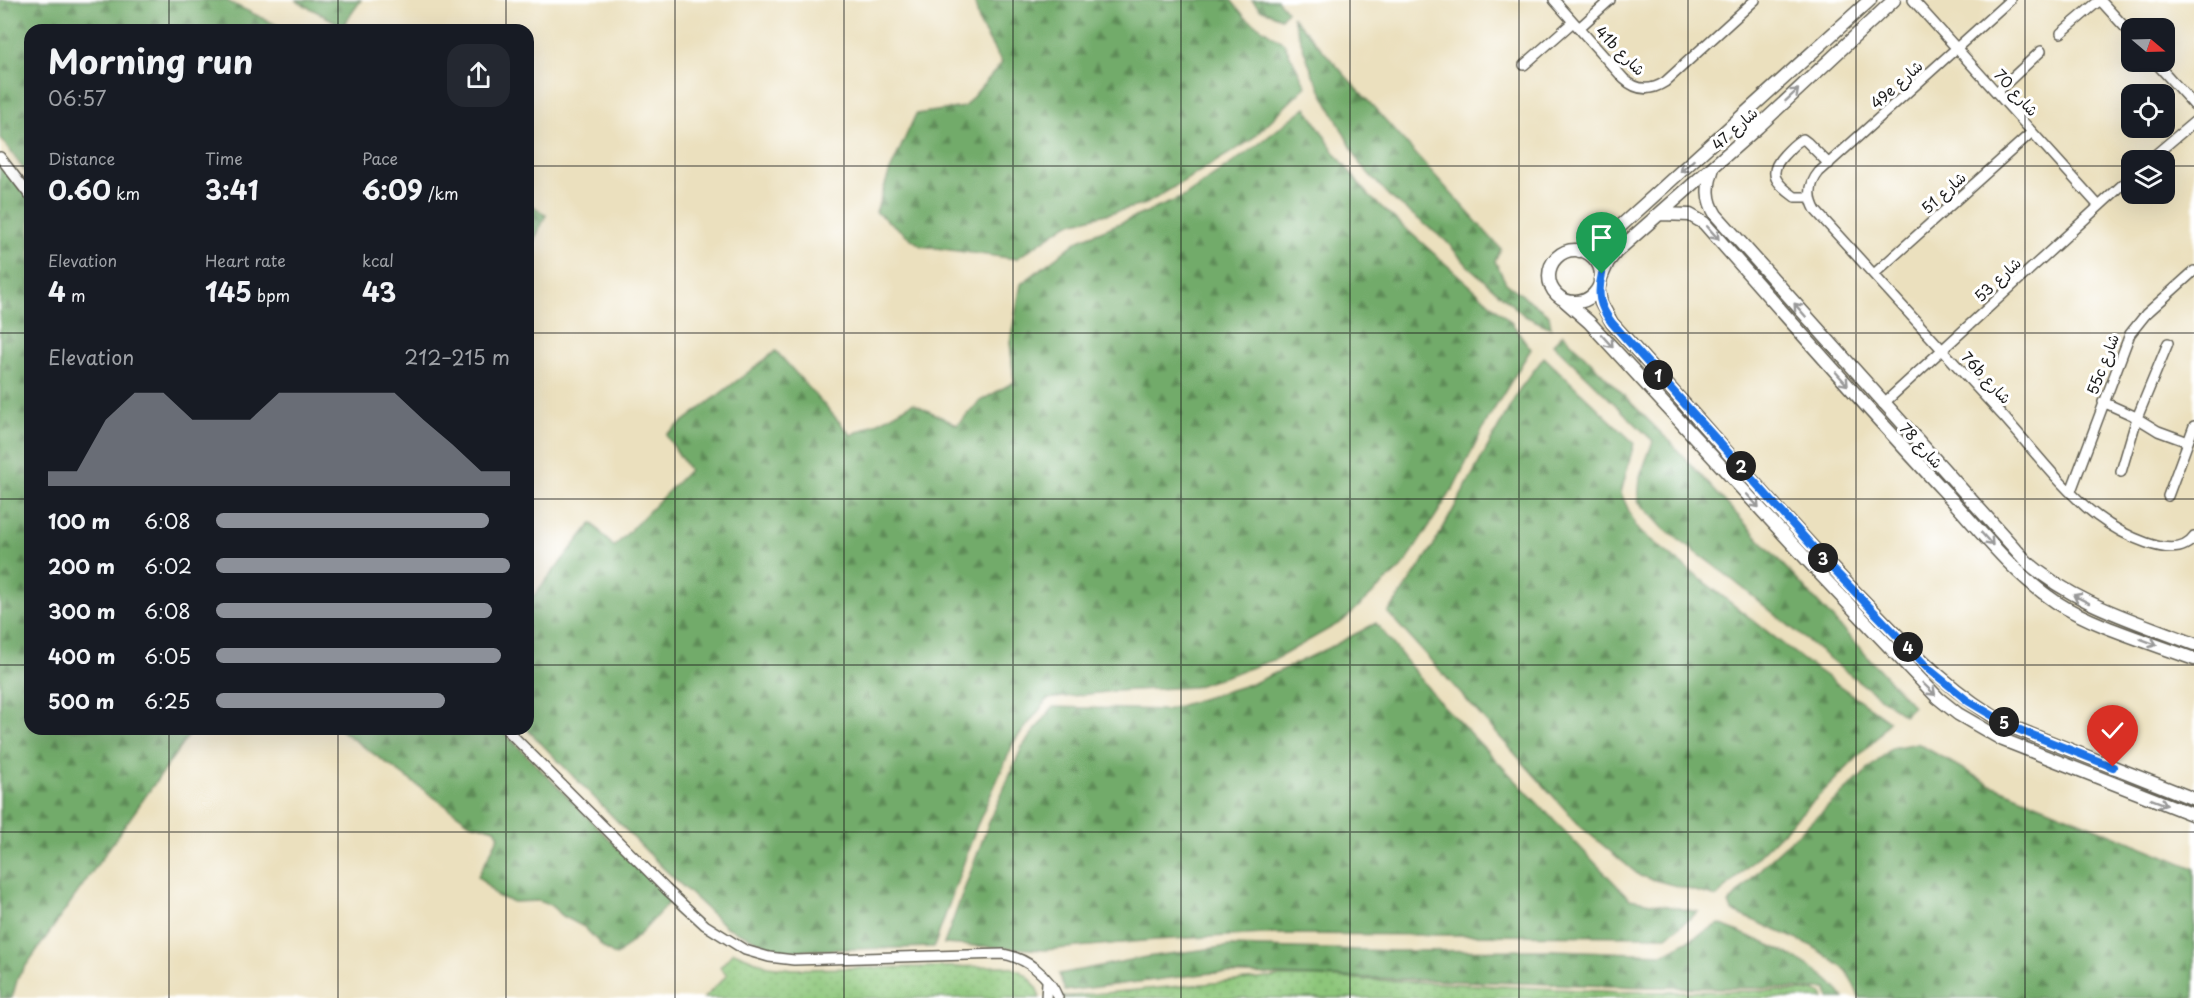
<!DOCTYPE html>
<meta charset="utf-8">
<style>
:root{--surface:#171b24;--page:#242831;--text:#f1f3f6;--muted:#9ea1a6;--accent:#8c9099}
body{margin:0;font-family:"Playpen Sans","Playpen Sans Arabic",sans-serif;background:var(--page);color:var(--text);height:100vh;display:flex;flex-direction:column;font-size:22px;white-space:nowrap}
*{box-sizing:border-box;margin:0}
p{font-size:20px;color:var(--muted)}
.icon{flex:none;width:33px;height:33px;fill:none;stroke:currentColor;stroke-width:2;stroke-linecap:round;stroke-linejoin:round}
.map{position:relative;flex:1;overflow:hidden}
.details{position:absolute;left:24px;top:24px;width:510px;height:711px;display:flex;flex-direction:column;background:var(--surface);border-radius:18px;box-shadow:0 6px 24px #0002}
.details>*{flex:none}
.needle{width:39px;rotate:109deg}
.tools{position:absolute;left:2121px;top:18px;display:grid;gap:12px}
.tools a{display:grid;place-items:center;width:54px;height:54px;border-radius:12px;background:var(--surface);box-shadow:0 6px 24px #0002;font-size:30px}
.pin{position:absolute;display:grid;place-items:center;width:51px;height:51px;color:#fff;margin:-62px -26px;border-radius:50% 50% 50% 0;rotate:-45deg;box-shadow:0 0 6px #0007}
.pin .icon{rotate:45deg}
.km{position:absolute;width:30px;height:30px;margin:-15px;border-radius:50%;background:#222;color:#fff;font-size:16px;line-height:30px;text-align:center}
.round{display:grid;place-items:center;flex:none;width:63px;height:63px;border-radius:18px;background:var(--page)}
.headline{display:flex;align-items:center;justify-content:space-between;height:102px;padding:0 24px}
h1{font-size:33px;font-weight:700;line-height:45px}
.metrics{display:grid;grid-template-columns:repeat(3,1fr);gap:9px;height:102px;padding:6px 24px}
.metrics div{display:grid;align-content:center}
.metrics b{font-size:26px;font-weight:700}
.metrics small{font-size:16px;font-weight:400}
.metrics p{font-size:16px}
.chart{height:168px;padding:12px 24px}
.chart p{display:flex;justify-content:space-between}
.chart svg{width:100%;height:108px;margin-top:6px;fill:var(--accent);opacity:.7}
ul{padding:0 24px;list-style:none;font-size:20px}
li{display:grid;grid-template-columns:96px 72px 1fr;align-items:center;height:45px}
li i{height:15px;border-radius:8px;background:var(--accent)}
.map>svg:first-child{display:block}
.forest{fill:url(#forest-firs);stroke:#476443;stroke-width:1.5}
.park{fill:url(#park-dots);stroke:#54714b;stroke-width:1.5}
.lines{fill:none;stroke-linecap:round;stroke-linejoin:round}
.minor-casing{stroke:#646155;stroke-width:12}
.tertiary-casing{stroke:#646155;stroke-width:15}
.minor{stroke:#fff;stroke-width:9}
.tertiary{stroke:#fff;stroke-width:12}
.oneway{stroke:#999}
.route-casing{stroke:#fff;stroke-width:12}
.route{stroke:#1a73e8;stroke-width:8}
.grid{fill:none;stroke:#1c1c1c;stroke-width:1.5;stroke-opacity:0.55}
.labels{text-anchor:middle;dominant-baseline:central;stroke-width:6;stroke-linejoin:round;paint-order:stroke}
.street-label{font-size:15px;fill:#1c1c1c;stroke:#fff}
</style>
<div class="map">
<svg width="2194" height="998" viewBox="0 0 2194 998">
<defs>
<pattern id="forest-firs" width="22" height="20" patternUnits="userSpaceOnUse" patternTransform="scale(1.5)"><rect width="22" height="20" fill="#72ab6a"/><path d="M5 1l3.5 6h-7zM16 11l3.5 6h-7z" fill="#5d8a56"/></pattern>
<pattern id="park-dots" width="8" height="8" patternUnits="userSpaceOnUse" patternTransform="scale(1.5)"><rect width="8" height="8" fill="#8dc67a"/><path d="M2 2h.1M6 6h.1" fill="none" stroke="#79aa69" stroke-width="1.8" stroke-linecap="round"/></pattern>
</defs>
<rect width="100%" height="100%" fill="#fff"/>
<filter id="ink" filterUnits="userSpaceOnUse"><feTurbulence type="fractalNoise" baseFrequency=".0167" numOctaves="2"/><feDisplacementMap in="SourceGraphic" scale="12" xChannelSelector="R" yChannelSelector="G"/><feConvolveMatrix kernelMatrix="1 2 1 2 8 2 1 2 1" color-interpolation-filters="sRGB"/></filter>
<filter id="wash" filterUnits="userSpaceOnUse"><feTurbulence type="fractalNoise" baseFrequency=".008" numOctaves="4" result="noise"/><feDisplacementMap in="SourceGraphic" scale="24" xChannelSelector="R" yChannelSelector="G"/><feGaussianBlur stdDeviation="1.35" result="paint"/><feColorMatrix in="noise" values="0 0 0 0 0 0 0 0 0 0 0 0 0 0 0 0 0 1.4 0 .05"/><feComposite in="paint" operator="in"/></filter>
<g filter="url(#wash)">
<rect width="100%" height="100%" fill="#ebe0be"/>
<path class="forest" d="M 0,0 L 225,0 L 287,30 L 30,30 L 30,178 L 0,137 Z
M 295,0 L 361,0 L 343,26 Z
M 974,0 L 1231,0 L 1245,17 L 1284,43 L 1306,86 L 1250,141 L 1146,204 L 1067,224 L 1016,259 L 921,246 L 876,212 L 889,173 L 916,114 L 964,107 L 1002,63 L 980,25 Z
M 1252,0 L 1277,0 L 1287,11 L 1281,18 L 1260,9 Z
M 1292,16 L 1501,249 L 1495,261 L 1506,283 L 1549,315 L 1551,328 L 1525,316 L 1468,266 L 1446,241 L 1389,196 L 1360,164 L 1313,75 Z
M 1306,107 L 1335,153 L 1368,195 L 1511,322 L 1531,349 L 1488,419 L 1453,489 L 1404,565 L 1343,621 L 1276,659 L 1194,687 L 1115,691 L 1048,699 L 1014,742 L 976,828 L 934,947 L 781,951 L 726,927 L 663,868 L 527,729 L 528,597 L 531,599 L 592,523 L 614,547 L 689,470 L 666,435 L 776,351 L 851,435 L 883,420 L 913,403 L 957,425 L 980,401 L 1014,382 L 1010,342 L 1021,284 L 1079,240 L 1183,197 L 1255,147 Z
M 0,161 L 30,200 L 30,729 L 193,729 L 18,977 L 12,998 L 0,998 Z
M 528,202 L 546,215 L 528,254 Z
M 1563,334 L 1670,442 L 1913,706 L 1904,715 L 1841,668 L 1724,573 L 1664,529 L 1638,501 L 1640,477 L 1653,441 L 1553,344 Z
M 1544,357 L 1634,443 L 1621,493 L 1637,529 L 1802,659 L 1889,721 L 1878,737 L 1717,897 L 1640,876 L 1581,827 L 1388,613 L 1431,550 L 1519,390 Z
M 1376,623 L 1436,698 L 1630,899 L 1698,912 L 1667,936 L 1264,934 L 1155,940 L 1045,950 L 944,944 L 988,825 L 1022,747 L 1053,707 L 1166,710 L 1256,682 L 1329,648 Z
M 339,729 L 501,729 L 670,901 L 643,931 L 616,956 L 604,948 L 584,927 L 563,916 L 550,905 L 539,901 L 513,902 L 497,896 L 478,876 L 499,836 L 495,829 L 470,823 Z
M 1917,743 L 1989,784 L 2194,868 L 2194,998 L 1860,998 L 1847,971 L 1812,946 L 1732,911 L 1729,903 L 1765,864 L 1892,748 Z
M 1719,924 C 1758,940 1820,962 1844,998 L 1829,998 L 1827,989 L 1644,987 L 1212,973 L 1065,991 L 1059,974 L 1146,957 L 1230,946 L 1395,951 L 1553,950 L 1663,954 Z"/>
<path class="park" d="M 734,952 L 768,966 L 793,969 L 1004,966 C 1023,969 1035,979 1040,998 L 704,998 L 727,975 L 720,967 Z
M 1279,977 L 1315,977 L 1619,992 L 1815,991 L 1822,994 L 1824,998 L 1050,998 Z"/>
</g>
<g filter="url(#ink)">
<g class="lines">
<defs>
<path id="minor" d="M 1554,0 L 1624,79 C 1637,91 1651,91 1665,82 L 1755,0
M 1913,0 L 2098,205
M 2010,0 L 1819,172 C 1809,184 1808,197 1816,211 C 1878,279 1940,348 2003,416 C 2032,448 2063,490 2097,516 C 2117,531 2175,565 2194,537
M 1579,28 L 1610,0
M 2061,33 L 2100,0 L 2132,35
M 2155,62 L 2194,105
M 1524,65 L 1573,22
M 1997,92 L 2041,51
M 0,157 L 30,196
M 2149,160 L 2194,122
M 1810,197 L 1795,197 C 1777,184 1766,174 1784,155 C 1790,149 1795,142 1803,139 L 1807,142 L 1829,164
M 1874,274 L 2032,132
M 2103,402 L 2132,415 L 2158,431 L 2188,442
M 1883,404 L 2132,176
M 2121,472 L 2137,418 L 2168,343
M 2071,491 L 2130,334 L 2146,314 L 2194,271
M 2168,496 L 2194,426
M 506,729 L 666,889 L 705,925 L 745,950 L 769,957 L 794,960 L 1003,954 C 1026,958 1049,975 1058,998
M 1046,998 L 1047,982"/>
<path id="tertiary" d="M 1713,168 C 1707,186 1706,199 1716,215 L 2026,561 C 2074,604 2136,621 2194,644
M 1661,214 L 1690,215 L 1704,223 C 1783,313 1862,403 1943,490 C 1979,529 2012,573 2056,602 C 2093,626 2152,643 2194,659
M1549 276a26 26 0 1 1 52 0a26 26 0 1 1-52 0Z
M 1579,251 L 1592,248 L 1603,242 L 1870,0
M 1600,280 L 1608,262 L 1616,252 L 1758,127 L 1894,0
M 1598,288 L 1601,303 L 1612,323 C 1694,413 1772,506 1856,593 C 1907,645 1945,690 2010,726 L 2194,799
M 1565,301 L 1589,322 L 1821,575 L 1938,698 L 1958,714 L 2003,740 L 2194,815"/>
</defs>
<use href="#minor" class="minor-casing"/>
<use href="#tertiary" class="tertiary-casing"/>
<use href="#minor" class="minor"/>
<use href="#tertiary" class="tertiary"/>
</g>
<defs><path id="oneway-shaft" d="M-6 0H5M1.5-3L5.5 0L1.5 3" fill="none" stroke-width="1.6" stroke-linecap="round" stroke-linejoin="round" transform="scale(1.5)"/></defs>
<g class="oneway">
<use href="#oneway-shaft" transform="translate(1792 95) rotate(-43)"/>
<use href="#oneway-shaft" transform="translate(1687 166) rotate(138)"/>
<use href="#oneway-shaft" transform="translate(1713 233) rotate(49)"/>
<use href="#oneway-shaft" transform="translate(1800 310) rotate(-131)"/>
<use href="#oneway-shaft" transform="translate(1607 341) rotate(48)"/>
<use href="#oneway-shaft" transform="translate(1842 379) rotate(48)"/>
<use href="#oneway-shaft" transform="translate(1753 501) rotate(48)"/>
<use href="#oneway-shaft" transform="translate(1987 539) rotate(48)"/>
<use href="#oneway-shaft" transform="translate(2081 599) rotate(-153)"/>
<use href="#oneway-shaft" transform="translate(2149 642) rotate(21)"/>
<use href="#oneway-shaft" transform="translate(1929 689) rotate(44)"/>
<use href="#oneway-shaft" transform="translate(2159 802) rotate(21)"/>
</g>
</g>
<g class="lines" filter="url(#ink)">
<defs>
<path id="route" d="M 1602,274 C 1597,294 1599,306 1612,323 L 1830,566 L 1930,670 L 1968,701 L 2010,726 L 2113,767"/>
</defs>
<use href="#route" class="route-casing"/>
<use href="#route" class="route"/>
</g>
<path class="grid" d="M 169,0 L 169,30M 338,0 L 338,30M 506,0 L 506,30M 675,0 L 675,998M 844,0 L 844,998M 1013,0 L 1013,998M 1181,0 L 1181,998M 1350,0 L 1350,998M 1519,0 L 1519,998M 1688,0 L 1688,998M 1856,0 L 1856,998M 2025,0 L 2025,998M 0,166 L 30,166M 528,166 L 2132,166M 2164,166 L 2194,166M 0,333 L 30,333M 528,333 L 2194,333M 0,499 L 30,499M 528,499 L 2194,499M 0,665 L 30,665M 528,665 L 2194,665M 169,729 L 169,998M 338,729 L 338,998M 506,729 L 506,998M 0,832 L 2194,832"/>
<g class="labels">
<g class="street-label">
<text transform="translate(1621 50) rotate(45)">41b شارع</text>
<text transform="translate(1896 84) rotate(-42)">49e شارع</text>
<text transform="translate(2017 92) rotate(48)">شارع 70</text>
<text transform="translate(1734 128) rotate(-42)">شارع 47</text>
<text transform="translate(1943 192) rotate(-42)">شارع 51</text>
<text transform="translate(1997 279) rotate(-43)">شارع 53</text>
<text transform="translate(2102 364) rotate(-69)">55c شارع</text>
<text transform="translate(1987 377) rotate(47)">76b شارع</text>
<text transform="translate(1922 445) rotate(48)">شارع 78</text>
</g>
</g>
</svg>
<div class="tools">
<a><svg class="needle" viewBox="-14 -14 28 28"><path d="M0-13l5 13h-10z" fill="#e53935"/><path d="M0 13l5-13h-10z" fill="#9ea1a6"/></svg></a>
<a><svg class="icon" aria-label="locate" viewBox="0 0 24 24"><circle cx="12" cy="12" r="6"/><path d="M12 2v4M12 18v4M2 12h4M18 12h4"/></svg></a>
<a><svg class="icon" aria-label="layers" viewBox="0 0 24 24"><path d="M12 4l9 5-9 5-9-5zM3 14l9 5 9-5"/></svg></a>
</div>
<div class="pin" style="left:1602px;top:274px;background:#1e9e55"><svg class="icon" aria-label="arrive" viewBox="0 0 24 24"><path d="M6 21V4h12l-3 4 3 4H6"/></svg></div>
<div class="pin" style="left:2113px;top:767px;background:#d93025"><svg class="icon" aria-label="check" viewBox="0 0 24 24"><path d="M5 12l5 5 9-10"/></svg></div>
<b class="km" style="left:1658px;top:375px">1</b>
<b class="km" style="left:1741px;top:466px">2</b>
<b class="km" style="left:1823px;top:558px">3</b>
<b class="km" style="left:1908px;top:647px">4</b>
<b class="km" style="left:2004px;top:722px">5</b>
<section class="details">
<div class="headline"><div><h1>Morning run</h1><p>06:57</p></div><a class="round"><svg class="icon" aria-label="share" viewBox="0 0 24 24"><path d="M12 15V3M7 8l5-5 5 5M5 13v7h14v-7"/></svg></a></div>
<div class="metrics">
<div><p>Distance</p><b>0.60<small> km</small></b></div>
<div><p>Time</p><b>3:41</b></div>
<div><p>Pace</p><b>6:09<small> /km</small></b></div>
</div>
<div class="metrics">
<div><p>Elevation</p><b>4<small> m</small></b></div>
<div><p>Heart rate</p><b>145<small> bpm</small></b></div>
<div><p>kcal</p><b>43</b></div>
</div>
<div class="chart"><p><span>Elevation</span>212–215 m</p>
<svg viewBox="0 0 160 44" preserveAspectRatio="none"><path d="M0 44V38L10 38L20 17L30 6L40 6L50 17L60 17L70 17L80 6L90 6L100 6L110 6L120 6L130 17L140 27L150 38L160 38V44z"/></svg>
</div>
<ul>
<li><b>100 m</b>6:08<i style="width:93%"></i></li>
<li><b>200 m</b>6:02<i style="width:100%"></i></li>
<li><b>300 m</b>6:08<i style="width:94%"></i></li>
<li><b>400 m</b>6:05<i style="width:97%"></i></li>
<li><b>500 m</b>6:25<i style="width:78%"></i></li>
</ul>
</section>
</div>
